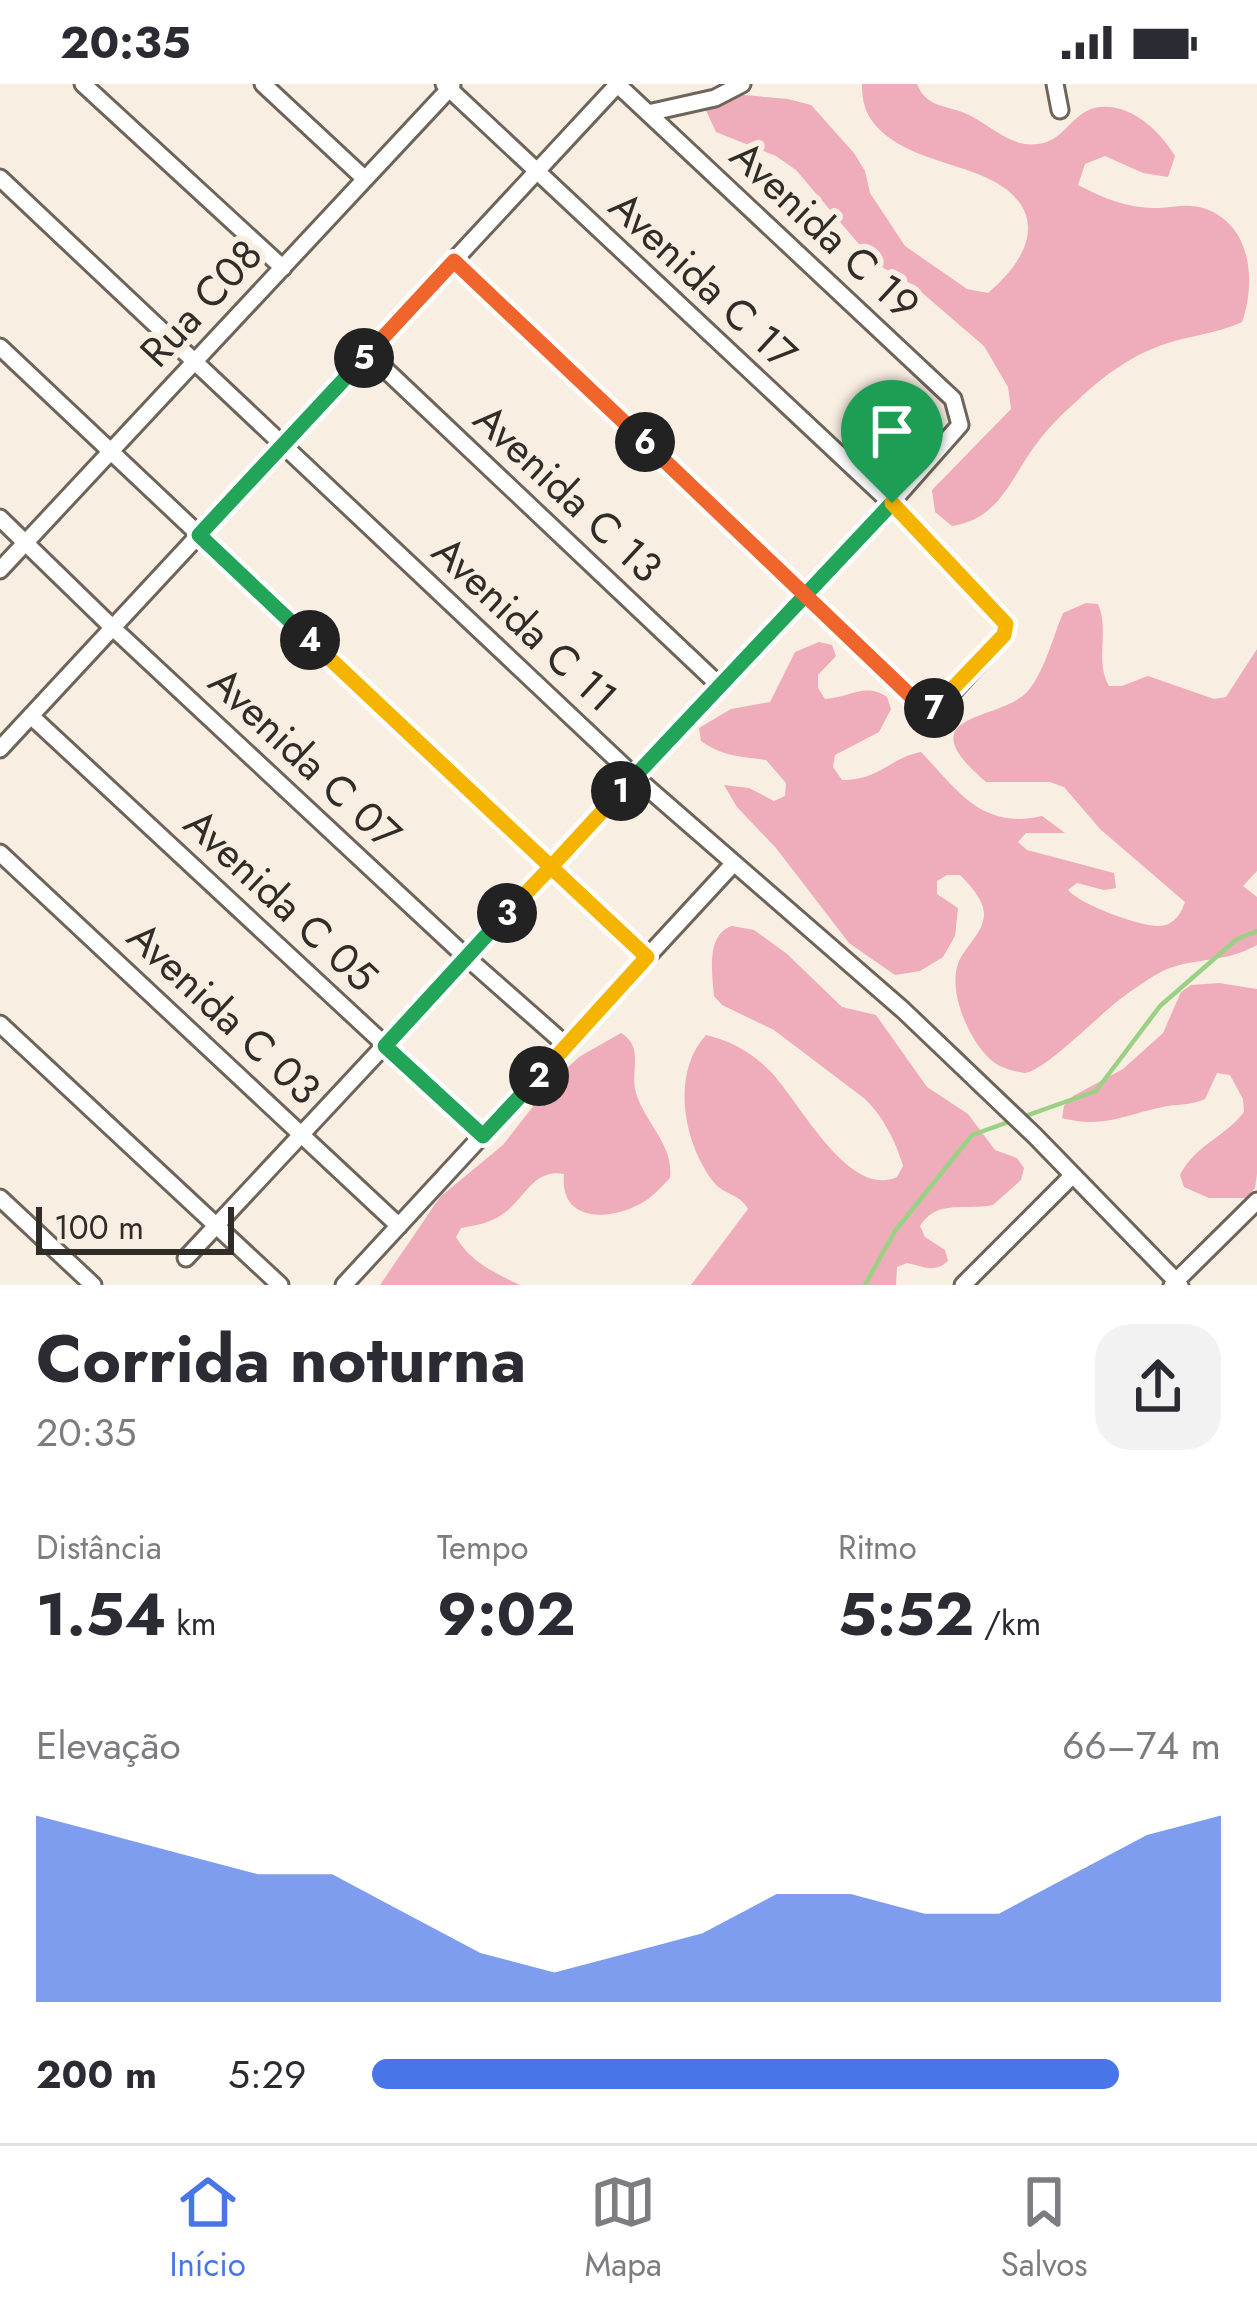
<!DOCTYPE html>
<html lang="pt">
<meta charset="utf-8">
<style>
:root{--surface:#fff;--page:#f2f2f3;--text:#2b2b33;--muted:#7c7c81;--line:#e1e1e2;--accent:#4875e7}
body{margin:0;font-family:Jost,sans-serif;background:var(--page);color:var(--text);height:100vh;display:flex;flex-direction:column;font-size:45px;white-space:nowrap}
*{box-sizing:border-box;margin:0}
p{font-size:39px;color:var(--muted)}
.icon{flex:none;width:66px;height:66px;fill:none;stroke:currentColor;stroke-width:2;stroke-linecap:round;stroke-linejoin:round}
.map{position:relative;height:1201px;overflow:hidden}
.panel{display:flex;flex-direction:column;background:var(--surface);flex:1}
.panel>*{flex:none}
.scale{position:absolute;left:36px;bottom:30px;width:198px;box-sizing:border-box;padding-left:12px;border:6px solid #302c28;border-top:0;font-size:33px;line-height:42px;white-space:nowrap;color:#302c28;-webkit-text-stroke:9px #f9eee2;paint-order:stroke}
.pin{position:absolute;display:grid;place-items:center;width:102px;height:102px;color:#fff;margin:-123px -51px;border-radius:50% 50% 50% 0;rotate:-45deg;box-shadow:0 0 12px #0007}
.pin .icon{rotate:45deg}
.km{position:absolute;width:60px;height:60px;margin:-30px;border-radius:50%;background:#222;color:#fff;font-size:33px;line-height:60px;text-align:center}
.round{display:grid;place-items:center;flex:none;width:126px;height:126px;border-radius:36px;background:var(--page)}
.head{display:flex;align-items:center;justify-content:space-between;height:204px;padding:0 36px}
h1{font-size:66px;font-weight:700;line-height:90px}
.metrics{display:grid;grid-template-columns:repeat(3,1fr);gap:18px;height:204px;padding:12px 36px}
.metrics div{display:grid;align-content:center}
.metrics b{font-size:60px;font-weight:700}
.metrics small{font-size:33px;font-weight:400}
.metrics p{font-size:33px}
.chart{height:336px;padding:24px 36px}
.chart p{display:flex;justify-content:space-between}
.chart svg{width:100%;height:216px;margin-top:12px;fill:var(--accent);opacity:.7}
ul{padding:0 36px;list-style:none;font-size:39px}
li{display:grid;grid-template-columns:192px 144px 1fr;align-items:center;height:90px}
li i{height:30px;border-radius:15px;background:var(--accent)}
.status{display:flex;justify-content:space-between;align-items:center;height:84px;padding:0 60px;background:var(--surface);direction:ltr}
.status svg{height:33px;fill:currentColor}
.dock{display:flex;justify-content:space-around;align-items:center;height:168px;border-top:3px solid var(--line);background:var(--surface);font-size:33px;color:var(--muted)}
.dock a{display:grid;justify-items:center;gap:6px}
.dock .current{color:var(--accent)}
.map>svg:first-child{display:block}
.green{fill:#efacbb}
.lines{fill:none;stroke-linecap:round;stroke-linejoin:round}
.stream{stroke:#9bd185;stroke-width:4.5}
.minor-casing{stroke:#6e655a;stroke-width:21}
.minor{stroke:#fff;stroke-width:15}
.split-1-casing{stroke:#fff;stroke-width:24}
.split-2-casing{stroke:#fff;stroke-width:24}
.split-3-casing{stroke:#fff;stroke-width:24}
.split-4-casing{stroke:#fff;stroke-width:24}
.split-5-casing{stroke:#fff;stroke-width:24}
.split-6-casing{stroke:#fff;stroke-width:24}
.split-7-casing{stroke:#fff;stroke-width:24}
.split-8-casing{stroke:#fff;stroke-width:24}
.split-1{stroke:#22a559;stroke-width:15}
.split-2{stroke:#f5b400;stroke-width:15}
.split-3{stroke:#22a559;stroke-width:15}
.split-4{stroke:#f5b400;stroke-width:15}
.split-5{stroke:#22a559;stroke-width:15}
.split-6{stroke:#f0652b;stroke-width:15}
.split-7{stroke:#f0652b;stroke-width:15}
.split-8{stroke:#f5b400;stroke-width:15}
.labels{text-anchor:middle;dominant-baseline:central;stroke-width:12;stroke-linejoin:round;paint-order:stroke}
.street-label{font-size:42px;fill:#302c28;stroke:#f9eee2}
</style>
<div class="status"><b>20:35</b><svg viewBox="0 0 49 12"><path d="M0 12V9h3v3zM5 12V6h3v6zM10 12V3h3v9zM15 12V0h3v12zM26 1h20v11H26zM47 4h2v5h-2z"/></svg></div>
<div class="map">
<svg width="1257" height="1201" viewBox="0 0 1257 1201">
<rect width="100%" height="100%" fill="#f9eee2"/>
<path class="green" d="M 862,0 L 917,0 C 926,22 942,21 962,28 C 987,37 1008,64 1038,60 C 1063,57 1070,33 1091,25 C 1125,14 1159,45 1175,72 L 1168,93 L 1143,89 L 1105,72 L 1085,80 L 1078,101 C 1105,115 1129,125 1159,124 C 1175,123 1190,119 1206,125 C 1252,142 1256,198 1242,238 C 1218,249 1195,251 1171,258 C 1135,269 1105,290 1078,316 C 1062,330 1046,346 1034,363 C 1009,398 998,435 952,442 L 935,428 L 932,406 L 1011,325 L 1008,303 L 984,262 L 913,201 L 875,179 L 796,86 L 776,72 L 716,48 L 703,20 L 722,9 L 788,15 L 811,21 L 854,69 L 865,87 L 870,109 L 905,162 L 967,205 L 988,209 C 1038,167 1048,118 978,90 C 945,77 902,70 877,43 C 865,30 862,17 862,0 Z
M 1086,519 L 1098,520 C 1110,548 1094,576 1109,602 L 1122,602 L 1148,592 L 1214,615 L 1226,613 L 1257,565 L 1257,787 L 1243,802 L 1257,813 L 1257,861 C 1225,879 1199,873 1167,885 C 1153,891 1140,901 1127,910 C 1101,928 1048,985 1025,989 C 1013,987 999,984 990,975 C 969,956 948,908 958,880 C 964,863 984,849 984,830 C 984,816 970,801 960,791 L 947,791 L 937,797 L 937,810 L 958,824 L 955,852 L 943,873 L 920,887 L 895,891 L 849,859 L 776,764 L 737,723 L 724,701 L 749,704 L 774,717 L 785,712 L 786,699 L 766,676 C 739,672 724,673 701,657 L 699,644 L 731,625 L 770,618 L 795,568 L 819,558 L 832,561 L 836,572 L 818,591 L 818,604 L 825,615 C 849,614 865,598 887,613 L 891,625 L 879,648 L 835,671 L 833,683 L 842,696 C 881,696 889,674 921,668 C 958,707 982,746 1042,732 L 1065,749 L 1026,749 L 1018,758 L 1027,766 L 1114,789 L 1116,804 L 1104,806 L 1077,799 L 1068,806 C 1081,821 1139,842 1158,842 C 1174,842 1181,830 1185,818 L 1100,745 L 1064,703 L 1050,698 L 986,698 C 904,628 999,638 1027,608 C 1044,589 1053,553 1063,529 Z
M 732,842 L 754,846 L 787,870 L 842,923 L 876,931 L 927,1003 L 968,1030 L 995,1066 L 1017,1074 L 1024,1084 L 1021,1096 L 993,1121 C 966,1127 937,1114 920,1142 L 925,1153 L 945,1166 L 948,1177 C 933,1190 924,1182 907,1179 L 897,1183 L 896,1201 L 691,1201 L 748,1125 C 740,1109 722,1111 712,1096 C 683,1057 671,989 706,951 C 731,957 751,968 770,987 C 800,1018 848,1115 897,1093 L 903,1082 C 896,1058 883,1032 865,1015 L 774,946 L 722,921 L 714,912 C 712,889 706,850 732,842 Z
M 1219,899 L 1257,905 L 1257,1090 L 1255,1104 L 1247,1114 L 1209,1114 L 1184,1103 L 1180,1091 C 1195,1061 1224,1054 1244,1028 L 1243,1015 L 1230,991 L 1217,989 L 1205,1015 C 1192,1021 1181,1020 1167,1022 C 1126,1030 1104,1045 1062,1034 L 1064,1022 L 1073,1012 L 1123,985 L 1163,949 L 1181,908 L 1191,901 Z
M 621,949 C 646,964 628,989 637,1012 C 647,1041 674,1062 670,1094 C 661,1103 652,1114 640,1120 C 608,1137 559,1138 564,1090 C 535,1085 527,1110 508,1126 C 494,1138 479,1141 461,1144 L 456,1153 C 470,1178 495,1189 520,1201 L 380,1201 L 440,1113 L 503,1061 L 552,998 L 579,973 Z"/>
<g class="lines">
<path class="stream" d="M 865,1201 L 895,1147 L 972,1051 L 1096,1007 L 1160,922 L 1237,855 L 1257,847"/>
<defs>
<path id="minor" d="M 83,0 L 283,184
M 263,0 L 365,95
M 444,0 L 891,419 L 1003,535 L 1004,551 L 944,618 L 927,624 L 918,619 L 454,177
M 1055,0 L 1060,26
M 648,29 L 715,14 L 742,0
M 0,94 L 634,692 L 903,926 L 1035,1052 L 1180,1201
M 0,263 L 647,873
M 368,269 L 719,601
M 0,434 L 113,544 L 465,872 L 567,962
M 0,486 L 452,2
M 31,632 L 483,1052
M 0,665 L 617,1
M 0,769 L 399,1142
M 0,940 L 280,1201
M 0,1114 L 93,1201
M 186,1174 L 891,419 L 960,341 L 953,315 L 617,0
M 344,1201 L 734,779
M 963,1201 L 1072,1092
M 1172,1201 L 1257,1117"/>
</defs>
<use href="#minor" class="minor-casing"/>
<use href="#minor" class="minor"/>
</g>
<g class="lines">
<defs>
<path id="split-1" d="M 621,707 L 892,419"/>
<path id="split-2" d="M 539,992 L 647,873 L 551,783 L 621,707"/>
<path id="split-3" d="M 507,829 L 385,962 L 483,1052 L 539,992"/>
<path id="split-4" d="M 310,556 L 551,783 L 507,829"/>
<path id="split-5" d="M 310,556 L 199,451 L 364,274"/>
<path id="split-6" d="M 364,274 L 454,177 L 645,358"/>
<path id="split-7" d="M 645,358 L 918,619 L 934,624"/>
<path id="split-8" d="M 892,419 L 1006,540 L 1004,551 L 934,624"/>
</defs>
<use href="#split-1" class="split-1-casing"/>
<use href="#split-2" class="split-2-casing"/>
<use href="#split-3" class="split-3-casing"/>
<use href="#split-4" class="split-4-casing"/>
<use href="#split-5" class="split-5-casing"/>
<use href="#split-6" class="split-6-casing"/>
<use href="#split-7" class="split-7-casing"/>
<use href="#split-8" class="split-8-casing"/>
<use href="#split-1" class="split-1"/>
<use href="#split-2" class="split-2"/>
<use href="#split-3" class="split-3"/>
<use href="#split-4" class="split-4"/>
<use href="#split-5" class="split-5"/>
<use href="#split-6" class="split-6"/>
<use href="#split-7" class="split-7"/>
<use href="#split-8" class="split-8"/>
</g>
<g class="labels">
<g class="street-label">
<text transform="translate(825 146) rotate(43)">Avenida C 19</text>
<text transform="translate(703 196) rotate(43)">Avenida C 17</text>
<text transform="translate(201 219) rotate(-47)">Rua C08</text>
<text transform="translate(568 409) rotate(43)">Avenida C 13</text>
<text transform="translate(525 540) rotate(43)">Avenida C 11</text>
<text transform="translate(305 674) rotate(43)">Avenida C 07</text>
<text transform="translate(281 816) rotate(43)">Avenida C 05</text>
<text transform="translate(224 929) rotate(43)">Avenida C 03</text>
</g>
</g>
</svg>
<div class="scale">100 m</div>
<div class="pin" style="left:892px;top:419px;background:#1e9e55"><svg class="icon" aria-label="arrive" viewBox="0 0 24 24"><path d="M6 21V4h12l-3 4 3 4H6"/></svg></div>
<b class="km" style="left:621px;top:707px">1</b>
<b class="km" style="left:539px;top:992px">2</b>
<b class="km" style="left:507px;top:829px">3</b>
<b class="km" style="left:310px;top:556px">4</b>
<b class="km" style="left:364px;top:274px">5</b>
<b class="km" style="left:645px;top:358px">6</b>
<b class="km" style="left:934px;top:624px">7</b>
</div>
<section class="panel">
<div class="head"><div><h1>Corrida noturna</h1><p>20:35</p></div><a class="round"><svg class="icon" aria-label="share" viewBox="0 0 24 24"><path d="M12 15V3M7 8l5-5 5 5M5 13v7h14v-7"/></svg></a></div>
<div class="metrics">
<div><p>Distância</p><b>1.54<small> km</small></b></div>
<div><p>Tempo</p><b>9:02</b></div>
<div><p>Ritmo</p><b>5:52<small> /km</small></b></div>
</div>
<div class="chart"><p><span>Elevação</span>66–74 m</p>
<svg viewBox="0 0 160 44" preserveAspectRatio="none"><path d="M0 44V6L10 10L20 14L30 18L40 18L50 26L60 34L70 38L80 34L90 30L100 22L110 22L120 26L130 26L140 18L150 10L160 6V44z"/></svg>
</div>
<ul>
<li><b>200 m</b>5:29<i style="width:88%"></i></li>
</ul>
</section>
<nav class="dock">
<a class="current"><svg class="icon" aria-label="home" viewBox="0 0 24 24"><path d="M3 11l9-7 9 7M6 9v11h12V9"/></svg>Início</a>
<a><svg class="icon" aria-label="map" viewBox="0 0 24 24"><path d="M3 6l6-2 6 2 6-2v14l-6 2-6-2-6 2zM9 4v14M15 6v14"/></svg>Mapa</a>
<a><svg class="icon" aria-label="saved" viewBox="0 0 24 24"><path d="M7 4h10v16l-5-4-5 4z"/></svg>Salvos</a>
</nav>
